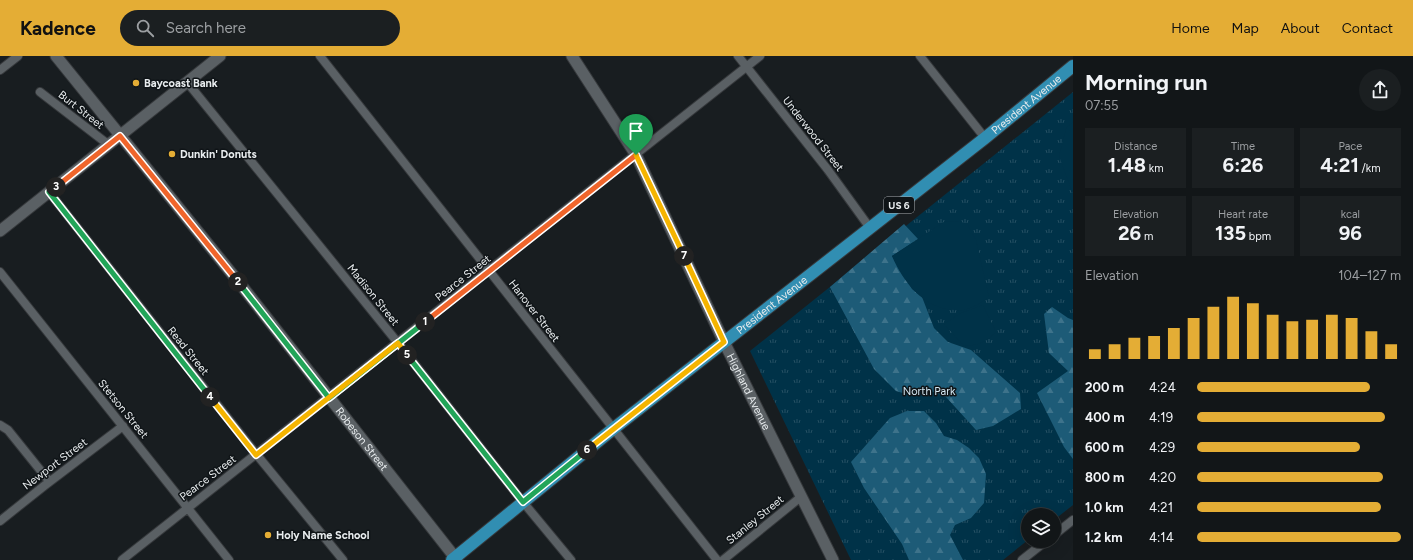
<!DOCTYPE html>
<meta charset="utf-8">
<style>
:root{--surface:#121618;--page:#1b1f21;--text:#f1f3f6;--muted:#9c9fa2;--line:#313537;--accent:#e4ad35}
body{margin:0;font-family:Figtree,sans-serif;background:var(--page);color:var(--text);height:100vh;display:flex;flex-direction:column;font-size:15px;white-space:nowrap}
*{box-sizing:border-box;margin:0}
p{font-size:13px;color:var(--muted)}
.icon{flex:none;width:22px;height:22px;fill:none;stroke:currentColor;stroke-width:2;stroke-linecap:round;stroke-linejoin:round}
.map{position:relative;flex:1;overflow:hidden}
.sheet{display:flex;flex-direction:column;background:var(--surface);width:340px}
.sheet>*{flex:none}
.fabs{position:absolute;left:1021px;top:452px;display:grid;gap:8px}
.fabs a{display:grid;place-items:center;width:40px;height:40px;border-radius:50%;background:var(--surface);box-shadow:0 4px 16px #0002,0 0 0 1px var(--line);font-size:20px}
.pin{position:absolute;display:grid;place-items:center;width:34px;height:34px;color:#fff;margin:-41px -17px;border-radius:50% 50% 50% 0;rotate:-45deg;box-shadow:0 0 4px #0007}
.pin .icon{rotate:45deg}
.km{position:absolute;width:20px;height:20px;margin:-10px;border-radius:50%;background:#222;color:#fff;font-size:11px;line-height:20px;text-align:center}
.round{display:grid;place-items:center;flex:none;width:42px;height:42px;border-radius:21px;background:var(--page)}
.head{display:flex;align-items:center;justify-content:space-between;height:68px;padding:0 12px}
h1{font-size:22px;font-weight:700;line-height:30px}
.stats{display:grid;grid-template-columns:repeat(3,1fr);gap:6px;height:68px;padding:4px 12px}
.stats div{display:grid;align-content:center;border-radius:0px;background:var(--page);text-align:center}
.stats b{font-size:20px;font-weight:700}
.stats small{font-size:11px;font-weight:400}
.stats p{font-size:11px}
.chart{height:112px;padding:8px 12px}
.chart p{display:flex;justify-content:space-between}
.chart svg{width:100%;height:72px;margin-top:4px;stroke:var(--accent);stroke-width:6}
ul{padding:0 12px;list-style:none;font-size:13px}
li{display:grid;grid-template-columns:64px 48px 1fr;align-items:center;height:30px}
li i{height:10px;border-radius:5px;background:var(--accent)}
header{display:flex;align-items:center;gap:24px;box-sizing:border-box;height:56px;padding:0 20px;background:var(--accent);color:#111}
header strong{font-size:19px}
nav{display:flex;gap:22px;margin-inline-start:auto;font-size:14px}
.search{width:280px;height:36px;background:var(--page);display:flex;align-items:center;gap:10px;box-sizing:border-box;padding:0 14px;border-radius:22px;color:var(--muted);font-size:15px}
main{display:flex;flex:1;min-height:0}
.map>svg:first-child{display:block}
.grass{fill:url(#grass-tufts)}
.forest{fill:url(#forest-firs)}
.pitch{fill:#003248}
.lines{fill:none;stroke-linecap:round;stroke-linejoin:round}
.street-casing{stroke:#36393c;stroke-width:10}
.secondary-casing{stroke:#36393c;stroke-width:13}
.primary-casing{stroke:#36393c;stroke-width:14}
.street{stroke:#5a6064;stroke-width:8}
.secondary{stroke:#5a6064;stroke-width:11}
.primary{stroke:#318eb2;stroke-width:12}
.split-1-casing{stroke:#fff;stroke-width:8}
.split-2-casing{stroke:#fff;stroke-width:8}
.split-3-casing{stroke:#fff;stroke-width:8}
.split-4-casing{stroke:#fff;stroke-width:8}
.split-5-casing{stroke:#fff;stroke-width:8}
.split-6-casing{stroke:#fff;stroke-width:8}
.split-7-casing{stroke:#fff;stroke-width:8}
.split-8-casing{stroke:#fff;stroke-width:8}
.split-1{stroke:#f0652b;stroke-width:5}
.split-2{stroke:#22a559;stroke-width:5}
.split-3{stroke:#f0652b;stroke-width:5}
.split-4{stroke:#22a559;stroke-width:5}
.split-5{stroke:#f5b400;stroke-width:5}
.split-6{stroke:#22a559;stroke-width:5}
.split-7{stroke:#f5b400;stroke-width:5}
.split-8{stroke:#f5b400;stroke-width:5}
.poi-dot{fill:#e4ad35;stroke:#0f1417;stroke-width:1.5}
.labels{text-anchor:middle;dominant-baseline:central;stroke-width:3;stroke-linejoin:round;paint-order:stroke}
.shield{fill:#0f1417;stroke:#a7abae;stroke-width:1}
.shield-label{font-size:10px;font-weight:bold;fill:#e8ecee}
.poi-label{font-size:11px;font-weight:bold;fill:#e8ecee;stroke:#0f1417;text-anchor:start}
.street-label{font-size:11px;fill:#e8ecee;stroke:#0f1417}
.park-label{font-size:11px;fill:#d5e8f3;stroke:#0f1417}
</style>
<header>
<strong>Kadence</strong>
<div class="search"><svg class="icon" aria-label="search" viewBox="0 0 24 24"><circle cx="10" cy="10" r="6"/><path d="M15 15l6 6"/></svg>Search here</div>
<nav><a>Home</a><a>Map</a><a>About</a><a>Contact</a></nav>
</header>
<main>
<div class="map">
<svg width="1073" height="504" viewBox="0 0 1073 504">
<defs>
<pattern id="grass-tufts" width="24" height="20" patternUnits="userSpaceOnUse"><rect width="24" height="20" fill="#003248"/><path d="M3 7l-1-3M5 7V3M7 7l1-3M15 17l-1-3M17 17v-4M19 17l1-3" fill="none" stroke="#255063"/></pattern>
<pattern id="forest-firs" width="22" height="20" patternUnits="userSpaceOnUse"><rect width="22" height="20" fill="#1d5b77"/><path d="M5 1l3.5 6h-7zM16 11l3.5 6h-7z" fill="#3e738b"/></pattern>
</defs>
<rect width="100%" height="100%" fill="#181d20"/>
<path class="grass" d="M 1073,36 L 1073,449 L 1054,464 L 1054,459 L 1028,459 L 1028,484 L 1003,504 L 851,504 L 750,295 Z"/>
<path class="forest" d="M 904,168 L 918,183 L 892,200 L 912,233 L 922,241 L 934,272 L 948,286 L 971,294 L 1020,337 L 1021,353 L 993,370 L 976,374 L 946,341 L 928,334 L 906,338 L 896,335 L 874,313 L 830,231 Z
M 1052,251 L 1068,262 L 1073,264 L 1073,403 L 1064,391 L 1037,337 L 1068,315 L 1049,297 L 1044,258 Z
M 907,355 L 924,355 L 936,367 L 944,380 L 957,384 L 969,392 L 979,402 L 986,418 L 984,447 L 971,462 L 955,469 L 950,479 L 963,504 L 909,504 L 902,488 L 864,432 L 851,406 L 890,362 Z"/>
<path class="pitch" d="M 1073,65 L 1073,138 L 1059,100 L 1066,73 Z
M 958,165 L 967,168 L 976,184 L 989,241 C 982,246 973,252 964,254 C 961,255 958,254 955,254 C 924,253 903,226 892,200 L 944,166 Z
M 983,249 L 996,276 C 987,285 978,290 964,290 L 944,268 L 961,257 Z"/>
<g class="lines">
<defs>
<path id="street" d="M 320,0 L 717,504
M 738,0 L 828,114 L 870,172
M 920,0 L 985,82
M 0,14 L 18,0
M 187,26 L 398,287 L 523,446 L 571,504
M 40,36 L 109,89
M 49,136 L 257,399 L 343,504
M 0,216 L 229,504
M 0,369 L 8,374 L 49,425
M 0,465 L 44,430 L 123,370
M 1054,479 L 1073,464
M 122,504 L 760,0
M 723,504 L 802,440
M 1022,504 L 1046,485"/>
<g id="secondary">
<path id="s1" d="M 56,0 L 241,229 L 457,504"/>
<path id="s2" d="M 572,0 L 636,99 L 724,286 L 833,504"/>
<path d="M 0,175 L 220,0"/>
</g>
<g id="primary">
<path id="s3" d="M 452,504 L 613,373 L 985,82 L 1073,10"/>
</g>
</defs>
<use href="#street" class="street-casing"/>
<use href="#secondary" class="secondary-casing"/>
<use href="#primary" class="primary-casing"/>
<use href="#street" class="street"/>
<use href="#secondary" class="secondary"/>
<use href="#primary" class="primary"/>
</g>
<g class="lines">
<defs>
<path id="split-1" d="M 425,266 L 636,99"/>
<path id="split-2" d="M 238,226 L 329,342 L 425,266"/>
<path id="split-3" d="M 56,131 L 120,80 L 238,226"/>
<path id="split-4" d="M 56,131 L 49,136 L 210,341"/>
<path id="split-5" d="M 210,341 L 256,399 L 398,287 L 407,299"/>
<path id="split-6" d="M 407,299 L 523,446 L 587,394"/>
<path id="split-7" d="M 587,394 L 724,286 L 684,200"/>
<path id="split-8" d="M 636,99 L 684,200"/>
</defs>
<use href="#split-1" class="split-1-casing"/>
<use href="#split-2" class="split-2-casing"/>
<use href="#split-3" class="split-3-casing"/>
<use href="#split-4" class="split-4-casing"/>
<use href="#split-5" class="split-5-casing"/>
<use href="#split-6" class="split-6-casing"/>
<use href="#split-7" class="split-7-casing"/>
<use href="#split-8" class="split-8-casing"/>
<use href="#split-1" class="split-1"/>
<use href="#split-2" class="split-2"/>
<use href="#split-3" class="split-3"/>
<use href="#split-4" class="split-4"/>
<use href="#split-5" class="split-5"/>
<use href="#split-6" class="split-6"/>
<use href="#split-7" class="split-7"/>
<use href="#split-8" class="split-8"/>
</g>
<g class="poi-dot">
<circle cx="136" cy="27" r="4"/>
<circle cx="172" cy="98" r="4"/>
<circle cx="268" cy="479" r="4"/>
</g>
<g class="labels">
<rect class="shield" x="884" y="141" width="30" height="16" rx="3"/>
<g class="shield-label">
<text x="899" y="149">US 6</text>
</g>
<g class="poi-label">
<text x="144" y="27">Baycoast Bank</text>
<text x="180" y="98">Dunkin' Donuts</text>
<text x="276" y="479">Holy Name School</text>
</g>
<g class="street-label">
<text stroke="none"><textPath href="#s3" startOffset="733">President Avenue</textPath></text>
<text transform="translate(81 54) rotate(38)">Burt Street</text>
<text transform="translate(813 78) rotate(52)">Underwood Street</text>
<text transform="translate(463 222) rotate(-38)">Pearce Street</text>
<text transform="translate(373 239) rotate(51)">Madison Street</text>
<text stroke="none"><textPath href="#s3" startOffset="409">President Avenue</textPath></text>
<text transform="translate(534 255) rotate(52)">Hanover Street</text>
<text transform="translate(188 295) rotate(51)">Read Street</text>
<text stroke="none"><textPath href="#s2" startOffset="380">Highland Avenue</textPath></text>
<text transform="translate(123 353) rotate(51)">Stetson Street</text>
<text stroke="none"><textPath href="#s1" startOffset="490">Robeson Street</textPath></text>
<text transform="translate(55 408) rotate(-37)">Newport Street</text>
<text transform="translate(208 422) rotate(-37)">Pearce Street</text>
<text transform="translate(755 464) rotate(-39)">Stanley Street</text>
</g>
<g class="park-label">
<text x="929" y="335">North Park</text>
</g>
</g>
</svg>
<div class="fabs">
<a><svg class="icon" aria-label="layers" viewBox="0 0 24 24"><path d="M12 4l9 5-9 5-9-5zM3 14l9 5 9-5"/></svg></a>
</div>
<div class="pin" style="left:636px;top:99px;background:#1e9e55"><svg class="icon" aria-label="arrive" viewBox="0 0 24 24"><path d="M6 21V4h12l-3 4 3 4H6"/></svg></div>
<b class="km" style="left:425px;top:266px">1</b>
<b class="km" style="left:238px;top:226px">2</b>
<b class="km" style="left:56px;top:131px">3</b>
<b class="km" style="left:210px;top:341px">4</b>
<b class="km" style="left:407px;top:299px">5</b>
<b class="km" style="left:587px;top:394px">6</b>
<b class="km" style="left:684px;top:200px">7</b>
</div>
<section class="sheet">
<div class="head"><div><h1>Morning run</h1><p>07:55</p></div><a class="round"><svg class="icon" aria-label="share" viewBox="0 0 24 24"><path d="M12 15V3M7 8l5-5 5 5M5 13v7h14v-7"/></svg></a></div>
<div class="stats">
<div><p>Distance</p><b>1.48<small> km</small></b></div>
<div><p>Time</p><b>6:26</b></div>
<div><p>Pace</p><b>4:21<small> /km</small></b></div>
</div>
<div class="stats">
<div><p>Elevation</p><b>26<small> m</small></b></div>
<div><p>Heart rate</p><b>135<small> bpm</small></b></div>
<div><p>kcal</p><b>96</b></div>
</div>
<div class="chart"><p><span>Elevation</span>104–127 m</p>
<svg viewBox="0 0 160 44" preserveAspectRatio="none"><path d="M5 44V38M15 44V35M25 44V31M35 44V30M45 44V25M55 44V19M65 44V12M75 44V6M85 44V10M95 44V17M105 44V21M115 44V20M125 44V17M135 44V19M145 44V27M155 44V35"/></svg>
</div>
<ul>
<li><b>200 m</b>4:24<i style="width:85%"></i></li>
<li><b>400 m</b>4:19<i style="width:92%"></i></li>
<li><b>600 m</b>4:29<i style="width:80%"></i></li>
<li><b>800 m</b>4:20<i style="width:91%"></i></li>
<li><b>1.0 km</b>4:21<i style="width:90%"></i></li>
<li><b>1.2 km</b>4:14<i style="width:100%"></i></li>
</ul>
</section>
</main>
